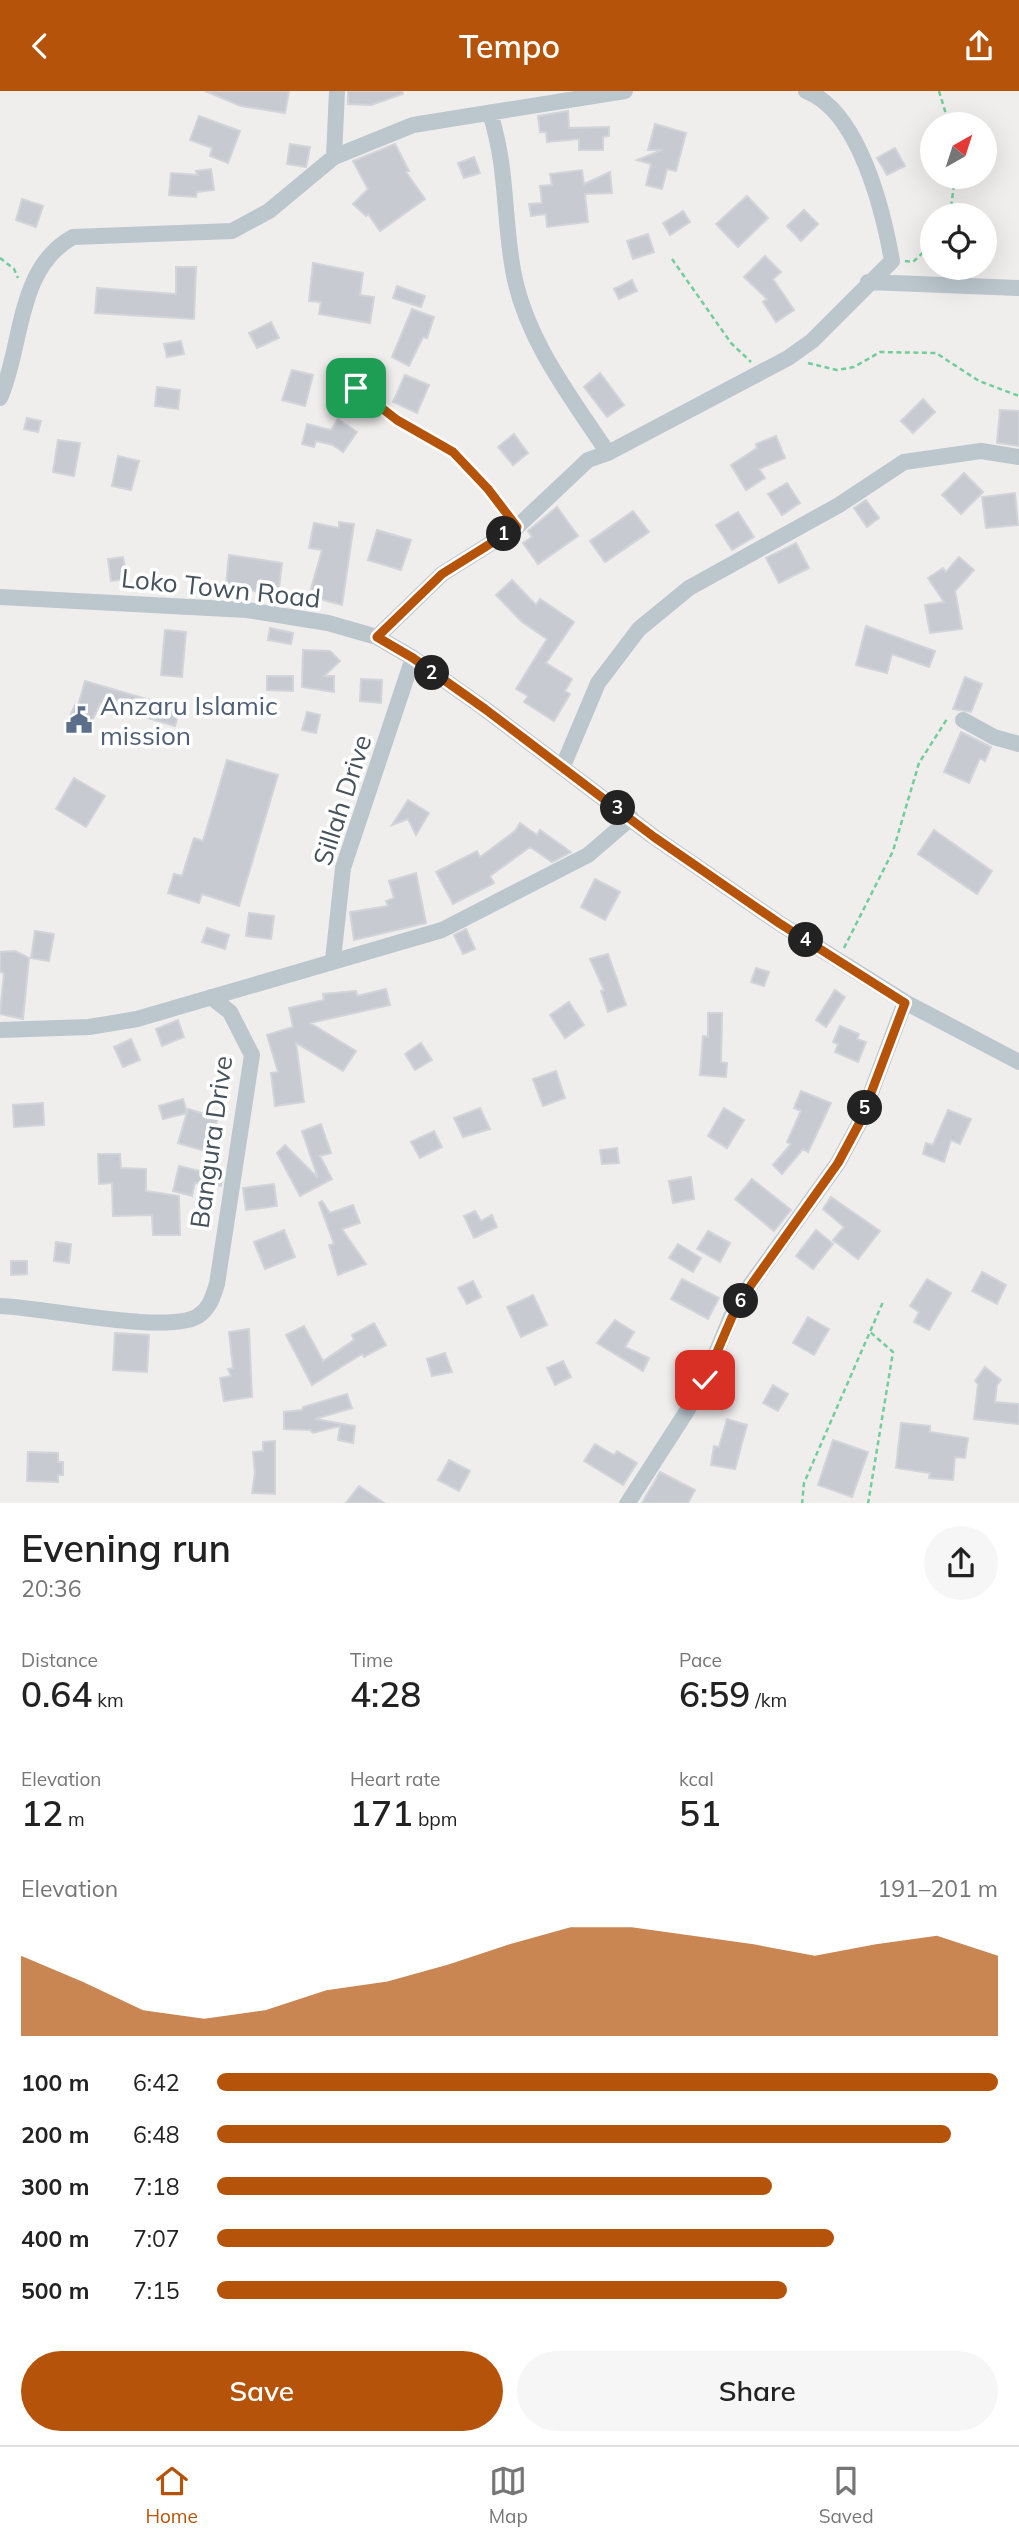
<!DOCTYPE html>
<meta charset="utf-8">
<style>
:root{--surface:#fff;--page:#f6f6f6;--text:#222;--muted:#767676;--line:#e0e0e0;--accent:#b45309}
body{margin:0;font-family:Mulish,sans-serif;background:var(--page);color:var(--text);height:100vh;display:flex;flex-direction:column;font-size:26px;white-space:nowrap}
*{box-sizing:border-box;margin:0}
p{font-size:23px;color:var(--muted)}
.icon{flex:none;width:38px;height:38px;fill:none;stroke:currentColor;stroke-width:2;stroke-linecap:round;stroke-linejoin:round}
.map{position:relative;height:1412px;overflow:hidden}
.details{display:flex;flex-direction:column;background:var(--surface);flex:1}
.details>*{flex:none}
.needle{width:46px;rotate:39deg}
.fabs{position:absolute;left:920px;top:21px;display:grid;gap:14px}
.fabs a{display:grid;place-items:center;width:77px;height:77px;border-radius:50%;background:var(--surface);box-shadow:0 7px 28px #0002;font-size:35px}
.pin{position:absolute;display:grid;place-items:center;width:60px;height:60px;color:#fff;margin:-30px;border-radius:14px;box-shadow:0 4px 10px #0006}
.km{position:absolute;width:35px;height:35px;margin:-18px;border-radius:50%;background:#222;color:#fff;font-size:19px;line-height:35px;text-align:center}
.round{display:grid;place-items:center;flex:none;width:74px;height:74px;border-radius:37px;background:var(--page)}
.overview{display:flex;align-items:center;justify-content:space-between;height:119px;padding:0 21px}
h1{font-size:38px;font-weight:600;line-height:52px}
.figures{display:grid;grid-template-columns:repeat(3,1fr);gap:10px;height:119px;padding:7px 21px}
.figures div{display:grid;align-content:center}
.figures b{font-size:35px;font-weight:600}
.figures small{font-size:19px;font-weight:400}
.figures p{font-size:19px}
.chart{height:196px;padding:14px 21px}
.chart p{display:flex;justify-content:space-between}
.chart svg{width:100%;height:126px;margin-top:7px;fill:var(--accent);opacity:.7}
.cta{display:flex;gap:14px;margin-top:auto;padding:14px 21px}
.cta a{flex:1;height:80px;border-radius:42px;background:var(--accent);color:#fff;font-size:28px;font-weight:600;line-height:80px;text-align:center}
.cta a+a{background:var(--page);color:var(--text)}
ul{padding:0 21px;list-style:none;font-size:23px}
li{display:grid;grid-template-columns:112px 84px 1fr;align-items:center;height:52px}
li i{height:18px;border-radius:9px;background:var(--accent)}
header{display:flex;justify-content:space-between;align-items:center;height:91px;padding:0 21px;background:var(--accent);color:#fff;font-size:32px;font-weight:600}
.menu{display:flex;justify-content:space-around;align-items:center;height:98px;border-top:2px solid var(--line);background:var(--surface);font-size:19px;color:var(--muted)}
.menu a{display:grid;justify-items:center;gap:4px}
.menu .selected{color:var(--accent)}
.map>svg:first-child{display:block}
.building{fill:#c7cad0;stroke:#d1d4d9;stroke-width:2}
.lines{fill:none;stroke-linecap:round;stroke-linejoin:round}
.path{stroke:#71ce9a;stroke-width:2.5;stroke-dasharray:5 3.5;stroke-linecap:butt}
.street{stroke:#bbc6cd;stroke-width:16}
.route-casing{stroke:#fff;stroke-width:14}
.route{stroke:#b45309;stroke-width:9}
.labels{text-anchor:middle;dominant-baseline:central;stroke-width:7;stroke-linejoin:round;paint-order:stroke}
.street-label{font-size:26px;fill:#45525b;stroke:#fff}
.service-label{font-size:26px;fill:#4e5e75;stroke:#fff;text-anchor:start}
</style>
<header><svg class="icon" aria-label="back" viewBox="0 0 24 24"><path d="M15 5l-7 7 7 7"/></svg>Tempo<svg class="icon" aria-label="share" viewBox="0 0 24 24"><path d="M12 15V3M7 8l5-5 5 5M5 13v7h14v-7"/></svg></header>
<div class="map">
<svg width="1019" height="1413" viewBox="0 0 1019 1413">
<rect width="100%" height="100%" fill="#f0eded"/>
<path class="building" d="M 205,0 L 289,0 L 285,22 L 241,15 Z
M 348,0 L 402,0 L 403,3 L 371,14 L 348,13 Z
M 568,20 L 569,37 L 609,36 L 609,45 L 603,46 L 603,59 L 579,59 L 579,48 L 547,51 L 546,41 L 540,41 L 538,25 Z
M 199,25 L 240,40 L 228,72 L 210,65 L 212,57 L 190,49 Z
M 655,33 L 686,42 L 676,80 L 667,78 L 662,98 L 646,94 L 651,73 L 637,69 L 662,59 L 648,59 Z
M 290,53 L 310,56 L 306,76 L 287,73 Z
M 395,53 L 409,80 L 406,81 L 425,108 L 380,140 L 368,123 L 366,125 L 353,113 L 368,98 L 353,70 Z
M 895,57 L 905,75 L 887,84 L 877,67 Z
M 474,66 L 480,82 L 464,87 L 458,72 Z
M 211,78 L 214,99 L 197,101 L 196,106 L 169,104 L 171,82 L 198,84 L 196,80 Z
M 582,79 L 584,93 L 610,81 L 612,102 L 585,103 L 588,131 L 547,136 L 546,123 L 531,125 L 529,113 L 542,112 L 540,95 L 552,94 L 550,83 Z
M 747,105 L 768,127 L 738,156 L 716,133 Z
M 22,108 L 43,115 L 36,136 L 16,129 Z
M 804,119 L 818,133 L 801,150 L 787,135 Z
M 683,120 L 690,131 L 670,144 L 663,132 Z
M 648,143 L 654,161 L 633,168 L 627,150 Z
M 765,165 L 781,181 L 773,188 L 794,219 L 776,231 L 763,211 L 767,208 L 744,186 Z
M 313,172 L 363,182 L 360,204 L 374,206 L 370,232 L 319,223 L 321,211 L 309,210 Z
M 176,176 L 196,176 L 194,228 L 95,222 L 97,197 L 176,203 Z
M 632,189 L 637,200 L 619,208 L 614,198 Z
M 397,195 L 425,205 L 421,216 L 393,207 Z
M 412,218 L 434,226 L 427,247 L 423,246 L 409,275 L 392,266 Z
M 271,231 L 279,247 L 257,257 L 249,242 Z
M 181,250 L 184,263 L 167,266 L 164,253 Z
M 292,279 L 313,284 L 305,315 L 282,309 Z
M 600,282 L 624,314 L 607,326 L 584,296 Z
M 405,284 L 429,294 L 417,322 L 393,311 Z
M 157,296 L 180,299 L 178,318 L 155,315 Z
M 923,308 L 935,321 L 913,342 L 901,330 Z
M 1000,319 L 1019,320 L 1019,355 L 997,352 Z
M 27,327 L 41,330 L 38,341 L 24,338 Z
M 338,328 L 357,341 L 343,361 L 333,354 L 316,350 L 314,356 L 302,353 L 307,333 L 331,339 Z
M 514,343 L 528,362 L 513,374 L 498,356 Z
M 776,345 L 785,367 L 759,378 L 765,387 L 746,399 L 731,374 L 757,357 L 756,353 Z
M 58,349 L 80,352 L 74,385 L 53,381 Z
M 118,365 L 139,370 L 131,399 L 112,395 Z
M 964,382 L 983,401 L 961,423 L 942,404 Z
M 787,392 L 800,412 L 782,424 L 768,403 Z
M 1015,402 L 1018,434 L 986,437 L 982,406 Z
M 866,409 L 879,427 L 867,436 L 854,417 Z
M 557,416 L 578,445 L 538,473 L 523,452 L 532,446 L 528,440 Z
M 633,420 L 649,441 L 605,471 L 590,450 Z
M 738,421 L 754,446 L 732,459 L 716,434 Z
M 339,431 L 354,433 L 342,514 L 309,505 L 322,459 L 309,457 L 314,432 L 339,437 Z
M 377,439 L 411,449 L 401,479 L 368,469 Z
M 796,452 L 809,477 L 779,492 L 766,467 Z
M 229,464 L 282,472 L 278,505 L 226,494 Z
M 123,466 L 127,488 L 111,490 L 108,468 Z
M 959,466 L 974,479 L 955,500 L 962,538 L 930,542 L 925,514 L 944,511 L 928,487 L 943,477 L 946,481 Z
M 512,489 L 536,514 L 540,508 L 574,531 L 546,572 L 572,588 L 565,600 L 570,603 L 554,630 L 524,611 L 528,605 L 516,598 L 547,548 L 522,531 L 496,504 Z
M 866,535 L 935,560 L 929,576 L 892,563 L 887,582 L 856,574 Z
M 270,537 L 293,542 L 291,553 L 268,549 Z
M 165,539 L 186,541 L 182,586 L 161,584 Z
M 303,559 L 330,560 L 340,570 L 324,585 L 334,585 L 334,601 L 302,596 Z
M 267,585 L 293,585 L 293,600 L 267,599 Z
M 965,586 L 982,593 L 971,621 L 953,618 Z
M 361,588 L 382,589 L 381,612 L 360,610 Z
M 85,590 L 180,618 L 175,635 L 100,613 L 86,643 L 66,634 L 75,614 L 78,615 Z
M 307,621 L 320,624 L 316,642 L 302,639 Z
M 961,641 L 991,656 L 985,670 L 980,667 L 969,692 L 944,681 Z
M 227,669 L 278,684 L 239,815 L 202,803 L 199,812 L 168,802 L 174,783 L 182,785 L 194,747 L 203,750 Z
M 74,687 L 105,705 L 86,736 L 56,718 Z
M 408,709 L 429,722 L 416,744 L 408,728 L 392,734 Z
M 520,732 L 537,744 L 540,739 L 571,761 L 552,771 L 530,756 L 490,785 L 494,792 L 453,813 L 436,781 L 477,760 L 480,766 L 515,740 Z
M 934,739 L 992,780 L 977,803 L 918,763 Z
M 416,782 L 426,832 L 354,849 L 350,821 L 388,815 L 386,810 L 394,807 L 389,790 Z
M 595,788 L 620,801 L 605,829 L 581,816 Z
M 249,822 L 274,825 L 271,848 L 246,845 Z
M 207,837 L 229,844 L 225,858 L 202,851 Z
M 466,838 L 475,858 L 463,863 L 454,844 Z
M 35,840 L 54,843 L 49,870 L 31,867 Z
M 15,860 L 29,867 L 23,928 L 0,923 L 4,882 L 0,881 L 0,861 Z
M 608,863 L 626,914 L 608,921 L 601,900 L 604,899 L 590,868 Z
M 756,877 L 769,881 L 764,895 L 751,891 Z
M 386,898 L 390,914 L 310,932 L 356,960 L 343,980 L 296,952 L 304,1011 L 275,1015 L 271,982 L 278,981 L 267,944 L 293,936 L 289,917 L 324,909 L 323,903 L 356,900 L 357,905 Z
M 835,899 L 845,906 L 826,936 L 816,929 Z
M 569,911 L 584,934 L 565,947 L 550,924 Z
M 708,922 L 722,922 L 721,971 L 727,972 L 726,986 L 700,984 L 703,945 L 708,946 Z
M 178,929 L 184,946 L 162,955 L 156,938 Z
M 840,935 L 859,943 L 857,948 L 866,951 L 858,971 L 835,961 L 838,953 L 833,951 Z
M 131,948 L 140,969 L 123,976 L 114,956 Z
M 421,952 L 432,969 L 415,979 L 405,963 Z
M 556,980 L 565,1007 L 543,1015 L 533,988 Z
M 801,1000 L 831,1012 L 808,1061 L 803,1058 L 782,1083 L 773,1074 L 791,1053 L 787,1051 L 801,1020 L 794,1017 Z
M 183,1008 L 187,1022 L 163,1028 L 159,1015 Z
M 43,1012 L 44,1034 L 14,1036 L 13,1014 Z
M 480,1017 L 490,1038 L 463,1046 L 454,1027 Z
M 724,1017 L 744,1029 L 727,1057 L 708,1045 Z
M 188,1018 L 218,1027 L 211,1048 L 219,1050 L 215,1063 L 178,1052 Z
M 948,1019 L 971,1028 L 960,1053 L 951,1049 L 944,1071 L 923,1063 L 926,1052 L 933,1054 Z
M 321,1033 L 331,1062 L 320,1065 L 332,1088 L 300,1105 L 277,1062 L 285,1054 L 318,1087 L 302,1040 Z
M 434,1040 L 442,1056 L 420,1067 L 411,1051 Z
M 617,1057 L 619,1072 L 602,1073 L 600,1059 Z
M 98,1063 L 120,1063 L 121,1077 L 146,1078 L 146,1100 L 179,1105 L 180,1144 L 153,1144 L 152,1124 L 113,1125 L 112,1092 L 99,1093 Z
M 179,1075 L 223,1086 L 221,1095 L 195,1092 L 192,1105 L 173,1100 Z
M 691,1086 L 694,1108 L 673,1112 L 669,1090 Z
M 752,1088 L 791,1119 L 774,1140 L 735,1108 Z
M 274,1093 L 277,1115 L 246,1119 L 243,1097 Z
M 831,1106 L 880,1140 L 858,1168 L 833,1149 L 844,1136 L 823,1118 Z
M 322,1110 L 330,1122 L 353,1114 L 360,1132 L 342,1138 L 366,1173 L 338,1184 L 329,1154 L 334,1153 L 319,1112 Z
M 475,1120 L 481,1130 L 492,1124 L 497,1136 L 474,1147 L 464,1125 Z
M 284,1139 L 295,1166 L 265,1178 L 254,1151 Z
M 816,1139 L 833,1153 L 813,1178 L 796,1165 Z
M 708,1140 L 730,1152 L 720,1171 L 697,1158 Z
M 56,1151 L 71,1153 L 69,1172 L 54,1170 Z
M 678,1153 L 701,1167 L 693,1181 L 669,1167 Z
M 11,1170 L 27,1170 L 27,1183 L 11,1184 Z
M 982,1181 L 1006,1194 L 997,1213 L 972,1200 Z
M 682,1188 L 719,1207 L 708,1228 L 671,1208 Z
M 927,1188 L 951,1202 L 929,1239 L 914,1231 L 919,1221 L 910,1215 Z
M 473,1190 L 481,1206 L 467,1213 L 458,1197 Z
M 533,1204 L 547,1234 L 521,1246 L 507,1216 Z
M 808,1226 L 829,1238 L 814,1264 L 793,1252 Z
M 615,1229 L 634,1241 L 625,1256 L 649,1267 L 643,1280 L 597,1252 Z
M 374,1232 L 386,1254 L 364,1266 L 362,1263 L 312,1294 L 286,1244 L 304,1235 L 323,1270 L 354,1249 L 352,1244 Z
M 249,1238 L 252,1306 L 224,1310 L 220,1287 L 231,1285 L 228,1278 L 233,1277 L 229,1241 Z
M 115,1242 L 149,1244 L 147,1281 L 113,1279 Z
M 445,1262 L 452,1281 L 432,1285 L 427,1268 Z
M 563,1270 L 571,1286 L 555,1294 L 547,1277 Z
M 985,1276 L 1001,1289 L 997,1294 L 995,1311 L 1019,1313 L 1019,1333 L 974,1328 L 978,1293 L 975,1290 Z
M 773,1294 L 788,1303 L 778,1320 L 763,1312 Z
M 347,1303 L 352,1317 L 315,1328 L 355,1335 L 353,1352 L 338,1349 L 340,1335 L 313,1342 L 310,1339 L 284,1338 L 284,1321 L 302,1319 L 303,1316 Z
M 727,1328 L 747,1334 L 735,1378 L 711,1374 L 714,1355 L 719,1356 Z
M 901,1332 L 930,1335 L 930,1341 L 968,1347 L 965,1367 L 955,1366 L 953,1389 L 929,1387 L 930,1382 L 896,1377 Z
M 833,1349 L 868,1361 L 852,1406 L 818,1394 Z
M 275,1350 L 275,1403 L 252,1402 L 255,1382 L 253,1361 L 263,1360 L 263,1351 Z
M 595,1353 L 614,1364 L 617,1360 L 637,1372 L 623,1394 L 584,1370 Z
M 28,1361 L 58,1362 L 58,1371 L 63,1371 L 63,1384 L 58,1384 L 58,1391 L 27,1390 Z
M 449,1369 L 470,1380 L 459,1400 L 438,1389 Z
M 660,1381 L 695,1399 L 688,1412 L 642,1412 Z
M 359,1395 L 384,1412 L 346,1412 Z"/>
<g class="lines">
<path class="path" d="M 939,0 L 949,33
M 950,124 L 955,86
M 0,167 L 14,178 L 18,187
M 672,168 L 731,252 L 751,271
M 905,170 L 913,171 L 933,152
M 808,272 L 837,279 L 854,276 L 880,261 L 936,262 L 979,290 L 1019,305
M 356,297 L 397,329 L 453,361 L 508,425
M 844,857 L 893,760 L 919,672 L 947,628
M 802,1413 L 804,1392 L 883,1211
M 868,1413 L 893,1261 L 869,1240"/>
<path class="street" d="M 490,22 C 508,79 503,123 513,179 C 525,248 571,306 608,362
M 334,66 L 337,0
M 868,191 L 1019,197
M 0,307 C 23,256 16,177 73,146 L 232,140 L 269,120 L 334,66 L 413,34 L 625,0
M 0,506 L 247,519 L 328,532 L 377,546 L 413,567 L 485,618 L 654,746 L 779,832 L 905,911 L 1019,971
M 377,546 L 442,483 L 517,436 L 588,369 L 608,362 L 788,267 L 812,250 L 892,170 C 883,119 859,20 806,0
M 963,629 L 994,646 L 1019,653
M 563,675 L 598,592 L 639,538 L 689,497 L 839,414 L 904,371 L 981,360 L 1019,366
M 333,869 L 343,777 L 413,567
M 0,939 L 89,936 L 137,928 L 442,839 L 588,764 L 631,727
M 0,1215 C 41,1216 168,1244 198,1225 C 210,1217 213,1205 217,1193 L 252,964 L 230,921 L 211,906
M 627,1413 L 685,1323 L 705,1289 L 731,1226 L 751,1193 L 838,1072 L 860,1031 L 905,911"/>
</g>
<g class="lines">
<defs>
<path id="route" d="M 356,297 L 397,329 L 453,361 L 488,398 L 517,436 L 442,483 L 377,546 L 413,567 L 485,618 L 654,746 L 779,832 L 905,912 L 860,1031 L 838,1072 L 751,1194 L 732,1226 L 705,1289"/>
</defs>
<use href="#route" class="route-casing"/>
<use href="#route" class="route"/>
</g>
<defs>
<symbol id="civic-bare" viewBox="-9 -9 18 18"><path d="M-.6-6.5H3V-4.5H.6V-3L4-1V1h2V6H-6V1h2V-1L-.6-3ZM-1.2 2.5V6h2.4V2.5Z" fill="#5c6f8a" stroke="#fff" stroke-width="2.5" paint-order="stroke"/></symbol>
</defs>
<g fill-rule="evenodd">
<use href="#civic-bare" x="60" y="610" width="38" height="38"/>
</g>
<g class="labels">
<g class="street-label">
<text transform="translate(221 497) rotate(6)">Loko Town Road</text>
<text transform="translate(342 709) rotate(-72)">Sillah Drive</text>
<text transform="translate(211 1051) rotate(-82)">Bangura Drive</text>
</g>
<g class="service-label">
<text x="100" y="614">Anzaru Islamic<tspan x="100" dy="30">mission</tspan></text>
</g>
</g>
</svg>
<div class="fabs">
<a><svg class="needle" viewBox="-14 -14 28 28"><path d="M0-13l5 13h-10z" fill="#e53935"/><path d="M0 13l5-13h-10z" fill="#767676"/></svg></a>
<a><svg class="icon" aria-label="locate" viewBox="0 0 24 24"><circle cx="12" cy="12" r="6"/><path d="M12 2v4M12 18v4M2 12h4M18 12h4"/></svg></a>
</div>
<div class="pin" style="left:356px;top:297px;background:#1e9e55"><svg class="icon" aria-label="arrive" viewBox="0 0 24 24"><path d="M6 21V4h12l-3 4 3 4H6"/></svg></div>
<div class="pin" style="left:705px;top:1289px;background:#d93025"><svg class="icon" aria-label="check" viewBox="0 0 24 24"><path d="M5 12l5 5 9-10"/></svg></div>
<b class="km" style="left:504px;top:443px">1</b>
<b class="km" style="left:432px;top:582px">2</b>
<b class="km" style="left:618px;top:717px">3</b>
<b class="km" style="left:806px;top:849px">4</b>
<b class="km" style="left:865px;top:1017px">5</b>
<b class="km" style="left:741px;top:1210px">6</b>
</div>
<section class="details">
<div class="overview"><div><h1>Evening run</h1><p>20:36</p></div><a class="round"><svg class="icon" aria-label="share" viewBox="0 0 24 24"><path d="M12 15V3M7 8l5-5 5 5M5 13v7h14v-7"/></svg></a></div>
<div class="figures">
<div><p>Distance</p><b>0.64<small> km</small></b></div>
<div><p>Time</p><b>4:28</b></div>
<div><p>Pace</p><b>6:59<small> /km</small></b></div>
</div>
<div class="figures">
<div><p>Elevation</p><b>12<small> m</small></b></div>
<div><p>Heart rate</p><b>171<small> bpm</small></b></div>
<div><p>kcal</p><b>51</b></div>
</div>
<div class="chart"><p><span>Elevation</span>191–201 m</p>
<svg viewBox="0 0 160 44" preserveAspectRatio="none"><path d="M0 44V16L10 25L20 35L30 38L40 35L50 28L60 25L70 19L80 12L90 6L100 6L110 9L120 12L130 16L140 12L150 9L160 16V44z"/></svg>
</div>
<ul>
<li><b>100 m</b>6:42<i style="width:100%"></i></li>
<li><b>200 m</b>6:48<i style="width:94%"></i></li>
<li><b>300 m</b>7:18<i style="width:71%"></i></li>
<li><b>400 m</b>7:07<i style="width:79%"></i></li>
<li><b>500 m</b>7:15<i style="width:73%"></i></li>
</ul>
<div class="cta"><a>Save</a><a>Share</a></div>
</section>
<nav class="menu">
<a class="selected"><svg class="icon" aria-label="home" viewBox="0 0 24 24"><path d="M3 11l9-7 9 7M6 9v11h12V9"/></svg>Home</a>
<a><svg class="icon" aria-label="map" viewBox="0 0 24 24"><path d="M3 6l6-2 6 2 6-2v14l-6 2-6-2-6 2zM9 4v14M15 6v14"/></svg>Map</a>
<a><svg class="icon" aria-label="saved" viewBox="0 0 24 24"><path d="M7 4h10v16l-5-4-5 4z"/></svg>Saved</a>
</nav>
